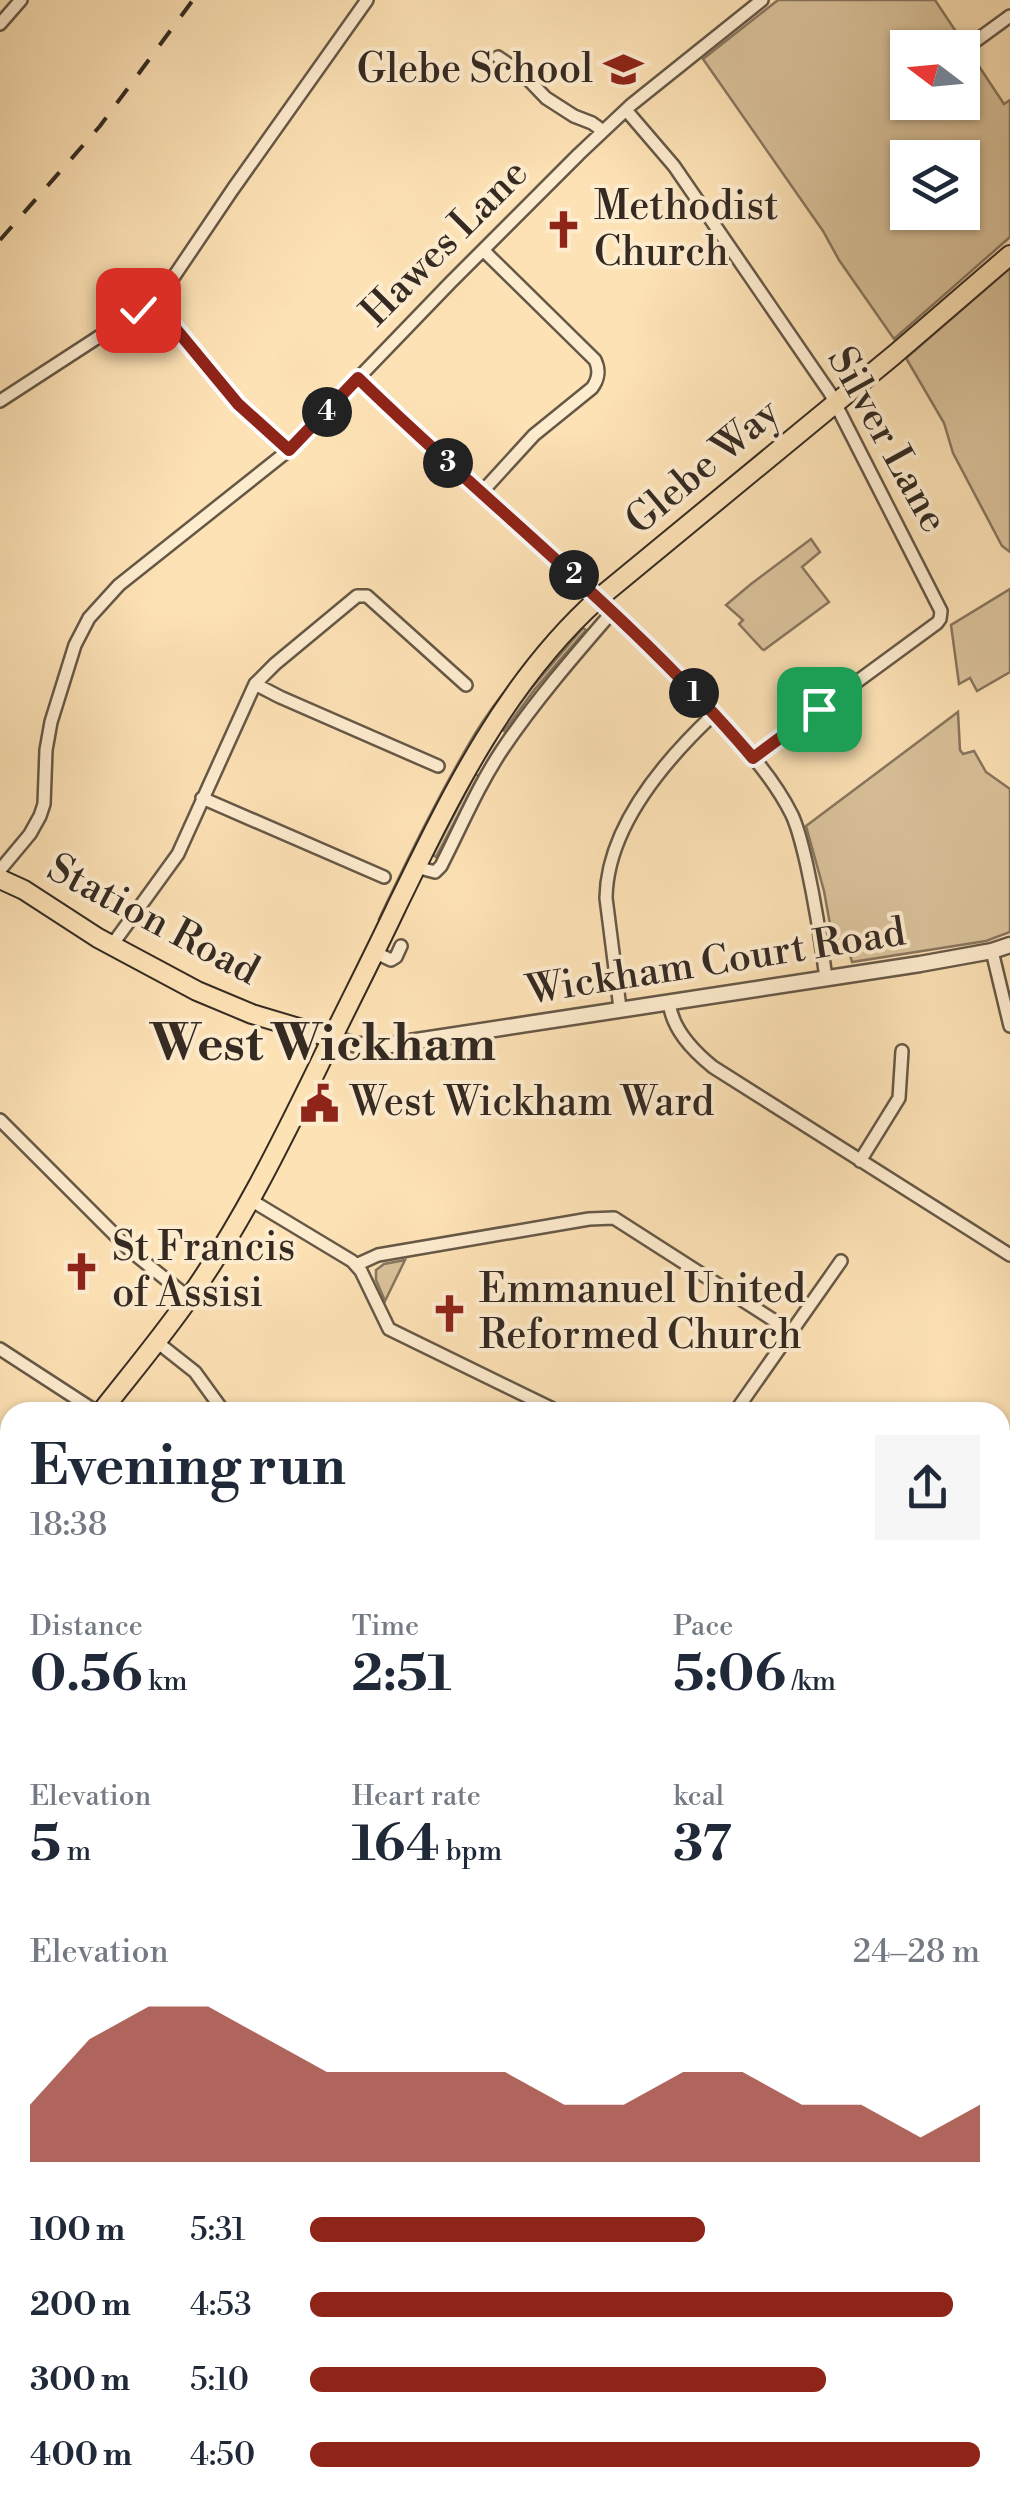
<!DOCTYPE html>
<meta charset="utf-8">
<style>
:root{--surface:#fff;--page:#f6f6f7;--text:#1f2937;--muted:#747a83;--accent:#8f2418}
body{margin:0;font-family:"Libre Bodoni",serif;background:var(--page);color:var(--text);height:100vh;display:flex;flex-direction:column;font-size:38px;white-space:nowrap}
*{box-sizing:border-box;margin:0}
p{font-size:32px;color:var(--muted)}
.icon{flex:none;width:55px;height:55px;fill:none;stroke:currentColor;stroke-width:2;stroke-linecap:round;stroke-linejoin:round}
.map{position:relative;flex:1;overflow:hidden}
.panel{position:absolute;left:0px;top:1402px;width:1010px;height:1112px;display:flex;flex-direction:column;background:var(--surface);border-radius:30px 30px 0 0;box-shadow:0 2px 8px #0004}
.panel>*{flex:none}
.needle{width:65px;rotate:286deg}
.controls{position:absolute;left:890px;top:30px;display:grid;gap:20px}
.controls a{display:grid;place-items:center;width:90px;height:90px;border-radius:0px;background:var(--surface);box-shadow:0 2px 8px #0004;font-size:50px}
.pin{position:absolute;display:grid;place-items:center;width:85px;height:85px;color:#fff;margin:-42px;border-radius:20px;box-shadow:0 5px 15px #0006}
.km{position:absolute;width:50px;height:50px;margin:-25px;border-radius:50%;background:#222;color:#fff;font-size:28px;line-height:50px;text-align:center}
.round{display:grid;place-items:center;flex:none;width:105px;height:105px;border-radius:0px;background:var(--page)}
.summary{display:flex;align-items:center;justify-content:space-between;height:170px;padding:0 30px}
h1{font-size:55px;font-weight:700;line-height:75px}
.figures{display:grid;grid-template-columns:repeat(3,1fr);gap:15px;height:170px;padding:10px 30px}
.figures div{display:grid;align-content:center}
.figures b{font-size:50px;font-weight:700}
.figures small{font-size:28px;font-weight:400}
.figures p{font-size:28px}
.chart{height:280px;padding:20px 30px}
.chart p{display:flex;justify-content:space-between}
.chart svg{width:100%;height:180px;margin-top:10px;fill:var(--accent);opacity:.7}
ul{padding:0 30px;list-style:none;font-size:32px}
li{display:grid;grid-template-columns:160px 120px 1fr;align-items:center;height:75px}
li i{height:25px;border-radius:12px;background:var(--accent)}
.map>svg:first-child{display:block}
.green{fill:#dbc39c;stroke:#88765f;stroke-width:2.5;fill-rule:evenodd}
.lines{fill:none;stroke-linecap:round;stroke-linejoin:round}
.stream{stroke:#84735c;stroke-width:4}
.minor-casing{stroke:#665847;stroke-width:16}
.tertiary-casing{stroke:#665847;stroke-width:19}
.primary-casing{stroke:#342a22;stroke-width:22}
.trunk-casing{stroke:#342a22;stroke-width:22}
.minor{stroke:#feeccf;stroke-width:11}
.tertiary{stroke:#feeccf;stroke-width:14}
.primary{stroke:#fde2b5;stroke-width:18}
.trunk{stroke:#fde2b5;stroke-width:18}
.rail{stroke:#342a22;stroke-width:4;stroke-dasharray:18 18;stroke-linecap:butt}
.route-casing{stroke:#fff;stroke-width:20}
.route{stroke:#8f2418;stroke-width:12}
.labels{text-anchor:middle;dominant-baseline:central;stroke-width:8;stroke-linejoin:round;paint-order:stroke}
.poi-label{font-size:40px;fill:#342a22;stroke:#feeccf;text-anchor:start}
.street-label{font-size:40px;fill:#342a22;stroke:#feeccf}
.district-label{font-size:50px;font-weight:bold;fill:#342a22;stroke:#feeccf}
</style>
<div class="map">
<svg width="1010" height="2514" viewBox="0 0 1010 2514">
<rect width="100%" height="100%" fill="#fde2b5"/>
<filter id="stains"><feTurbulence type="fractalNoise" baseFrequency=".002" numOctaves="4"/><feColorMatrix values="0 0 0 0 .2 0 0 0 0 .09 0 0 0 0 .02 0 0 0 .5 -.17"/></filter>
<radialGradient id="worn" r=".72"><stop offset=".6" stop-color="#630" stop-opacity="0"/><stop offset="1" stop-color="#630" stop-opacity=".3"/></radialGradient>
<path class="green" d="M 778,0 L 935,0 L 1004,104 L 1010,100 L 1010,237 L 894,339 L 839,260 L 823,231 L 703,59 ZM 908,48 L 962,48 L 962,102 L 908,102 ZM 908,158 L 962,158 L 962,212 L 908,212 Z
M 1010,268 L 1010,552 L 1002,546 L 953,453 L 944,423 L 906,358 Z
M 811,539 L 820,552 L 802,567 L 829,602 L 764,650 L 762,649 L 739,624 L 743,620 L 726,605 L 751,584 Z
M 1010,589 L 1010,672 L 977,691 L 970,678 L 959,684 L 951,625 Z
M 583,628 L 586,630 L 535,689 L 504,731 L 501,729 L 521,700 Z
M 547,639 L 381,920 L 379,919 C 409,856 440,792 476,732 C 497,699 522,669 547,639 Z
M 958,712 L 960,750 L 963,754 L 974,751 L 986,772 L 1010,789 L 1010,932 L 986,941 L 852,962 C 849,950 846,944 833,941 L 824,891 L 806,826 Z
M 475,774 L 479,776 L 436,857 L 433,855 Z
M 405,1260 L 385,1301 L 376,1280 L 376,1270 L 384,1264 Z
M 1010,2325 L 1010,2437 L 1000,2434 L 1000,2326 Z
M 374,2505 L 575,2505 L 573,2514 L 372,2514 Z"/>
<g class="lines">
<path class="stream" d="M 0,2266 L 10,2267
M 1000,2378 L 1010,2377"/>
<defs>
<path id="minor" d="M 0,24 L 21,0
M 977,40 L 1010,16
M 498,57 L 523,74 L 546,98 L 574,116 L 592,123 L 603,131
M 626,110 L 674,166 L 830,393 L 941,611 L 940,619 L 937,623 L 753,758
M 154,306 L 233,189 L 367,0
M 359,378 C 468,485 587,580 692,691 C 727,728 768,767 792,815 C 799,830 803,849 807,866 C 815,903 821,940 826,978
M 0,401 L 143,308 L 150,305 L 161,311 L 228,392 L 289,450 L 450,283 L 579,154 L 631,105 L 762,0
M 481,493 L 534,435 L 592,388 C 598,380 600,370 595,360 L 483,250
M 255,684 L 280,697 L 438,766
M 202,798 L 384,877
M 416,867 L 435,872 L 441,866 C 461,827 478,786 502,750 C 535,701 574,656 613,611
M 0,870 L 30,834 L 40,816 L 44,804 L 46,750 L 51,722 L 75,645 L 89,618 L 119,585 L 289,450
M 112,945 L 178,854 L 255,684 L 275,664 L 357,596 L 367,596 L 466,685
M 992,951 L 1010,1026
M 374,952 L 391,960 L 396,957 L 401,946
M 669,1002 C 672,1029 692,1050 713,1067 L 1010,1255
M 620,1008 L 606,898 C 607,828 665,760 714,714
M 0,1120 L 132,1252 L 189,1298
M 860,1161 L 899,1098 L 902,1051
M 249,1199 L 352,1261 L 361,1271 L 389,1329 L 559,1412
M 356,1265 L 378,1255 L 589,1219 L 614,1218 L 792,1332
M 157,1342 L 195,1372 L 224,1412
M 0,1349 L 97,1412
M 735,1412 L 841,1261
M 1000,1603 L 1010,1589
M 1000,1685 L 1010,1691
M 0,1699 L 10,1705
M 0,1819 L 10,1824
M 0,1973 L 10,1979
M 1000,2009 L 1010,1994
M 0,2133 L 10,2106
M 0,2163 L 10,2164
M 1000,2234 L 1010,2235
M 0,2389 L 10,2388
M 1000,2491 L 1010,2496
M 42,2514 L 44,2505
M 268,2514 L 270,2505
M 681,2514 L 683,2505
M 816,2514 L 817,2505"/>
<path id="tertiary" d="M 332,1038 L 357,1045 L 390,1045 L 920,964 L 992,951 L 1010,945"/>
<path id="primary" d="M 0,879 L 24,890 L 98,938 L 197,991 L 252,1014 L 332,1038"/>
<path id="trunk" d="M 101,1412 C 130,1375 161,1338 189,1298 C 240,1226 280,1145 319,1065 C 344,1013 371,961 396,908 C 450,797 505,682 599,598 L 894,355 L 1010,255
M 0,1536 L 10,1524"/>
</defs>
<use href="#minor" class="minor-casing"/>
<use href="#tertiary" class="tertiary-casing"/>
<use href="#primary" class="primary-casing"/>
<use href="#trunk" class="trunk-casing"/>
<use href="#minor" class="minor"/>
<use href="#tertiary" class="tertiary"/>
<use href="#primary" class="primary"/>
<use href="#trunk" class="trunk"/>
<path class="rail" d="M 0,240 L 100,126 L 193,0"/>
</g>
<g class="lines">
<defs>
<path id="route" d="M 138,310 L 150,306 L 161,311 L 238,404 L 289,450 L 358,378 C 489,506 634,618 753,758 L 819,709"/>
</defs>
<use href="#route" class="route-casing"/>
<use href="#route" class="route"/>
</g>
<defs>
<symbol id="school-bare" viewBox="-9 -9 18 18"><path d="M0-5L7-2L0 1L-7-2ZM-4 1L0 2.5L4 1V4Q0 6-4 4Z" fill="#8f2418" stroke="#feeccf" stroke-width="2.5" paint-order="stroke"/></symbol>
<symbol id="church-bare" viewBox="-9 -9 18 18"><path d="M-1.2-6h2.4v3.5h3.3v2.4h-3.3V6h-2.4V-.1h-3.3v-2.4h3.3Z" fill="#8f2418" stroke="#feeccf" stroke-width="2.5" paint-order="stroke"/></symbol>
<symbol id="civic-bare" viewBox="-9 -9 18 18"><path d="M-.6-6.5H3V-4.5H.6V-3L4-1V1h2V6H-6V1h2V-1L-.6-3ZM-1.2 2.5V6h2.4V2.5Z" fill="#8f2418" stroke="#feeccf" stroke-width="2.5" paint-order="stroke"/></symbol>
</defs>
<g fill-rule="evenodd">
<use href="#school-bare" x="596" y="42" width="55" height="55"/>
<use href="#church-bare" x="536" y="202" width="55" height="55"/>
<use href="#civic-bare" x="292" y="1076" width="55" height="55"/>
<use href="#church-bare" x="54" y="1244" width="55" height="55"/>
<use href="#church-bare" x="422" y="1286" width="55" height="55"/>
</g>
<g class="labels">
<g class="poi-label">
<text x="593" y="70" text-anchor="end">Glebe School</text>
<text x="594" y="207">Methodist<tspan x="594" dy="46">Church</tspan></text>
<text x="350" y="1103">West Wickham Ward</text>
<text x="112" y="1248">St Francis<tspan x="112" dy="46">of Assisi</tspan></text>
<text x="479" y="1290">Emmanuel United<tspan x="479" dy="46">Reformed Church</tspan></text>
</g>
<g class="street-label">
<text transform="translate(445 243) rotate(-45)">Hawes Lane</text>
<text transform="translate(887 440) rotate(61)">Silver Lane</text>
<text transform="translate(703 467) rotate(-40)">Glebe Way</text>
<text transform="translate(153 920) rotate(28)">Station Road</text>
<text transform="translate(716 962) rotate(-9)">Wickham Court Road</text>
</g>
<g class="district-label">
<text x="323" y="1045">West Wickham</text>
</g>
</g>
<rect width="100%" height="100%" filter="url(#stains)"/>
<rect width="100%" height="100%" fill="url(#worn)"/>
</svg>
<div class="controls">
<a><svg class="needle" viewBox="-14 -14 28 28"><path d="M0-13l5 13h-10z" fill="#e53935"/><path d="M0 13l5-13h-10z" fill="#747a83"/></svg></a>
<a><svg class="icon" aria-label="layers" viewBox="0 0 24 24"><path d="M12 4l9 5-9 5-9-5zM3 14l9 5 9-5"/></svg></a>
</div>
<div class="pin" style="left:819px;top:709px;background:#1e9e55"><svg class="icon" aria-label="arrive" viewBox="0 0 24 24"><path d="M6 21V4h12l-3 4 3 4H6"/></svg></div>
<div class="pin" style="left:138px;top:310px;background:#d93025"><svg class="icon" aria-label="check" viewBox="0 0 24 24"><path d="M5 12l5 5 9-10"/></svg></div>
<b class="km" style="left:694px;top:693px">1</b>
<b class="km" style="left:574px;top:575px">2</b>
<b class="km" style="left:448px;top:463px">3</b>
<b class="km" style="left:327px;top:412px">4</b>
<section class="panel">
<div class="summary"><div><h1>Evening run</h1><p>18:38</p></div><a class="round"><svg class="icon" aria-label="share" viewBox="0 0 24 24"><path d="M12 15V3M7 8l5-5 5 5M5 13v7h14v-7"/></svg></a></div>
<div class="figures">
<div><p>Distance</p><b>0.56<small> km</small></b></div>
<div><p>Time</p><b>2:51</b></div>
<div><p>Pace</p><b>5:06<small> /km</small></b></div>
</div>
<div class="figures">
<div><p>Elevation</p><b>5<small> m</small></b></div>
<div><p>Heart rate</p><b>164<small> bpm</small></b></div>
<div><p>kcal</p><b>37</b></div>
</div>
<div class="chart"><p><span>Elevation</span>24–28 m</p>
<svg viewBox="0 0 160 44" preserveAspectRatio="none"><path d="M0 44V30L10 14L20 6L30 6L40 14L50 22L60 22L70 22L80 22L90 30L100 30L110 22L120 22L130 30L140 30L150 38L160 30V44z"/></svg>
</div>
<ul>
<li><b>100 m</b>5:31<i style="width:59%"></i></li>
<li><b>200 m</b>4:53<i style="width:96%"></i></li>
<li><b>300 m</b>5:10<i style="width:77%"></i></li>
<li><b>400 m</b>4:50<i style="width:100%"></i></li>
</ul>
</section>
</div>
